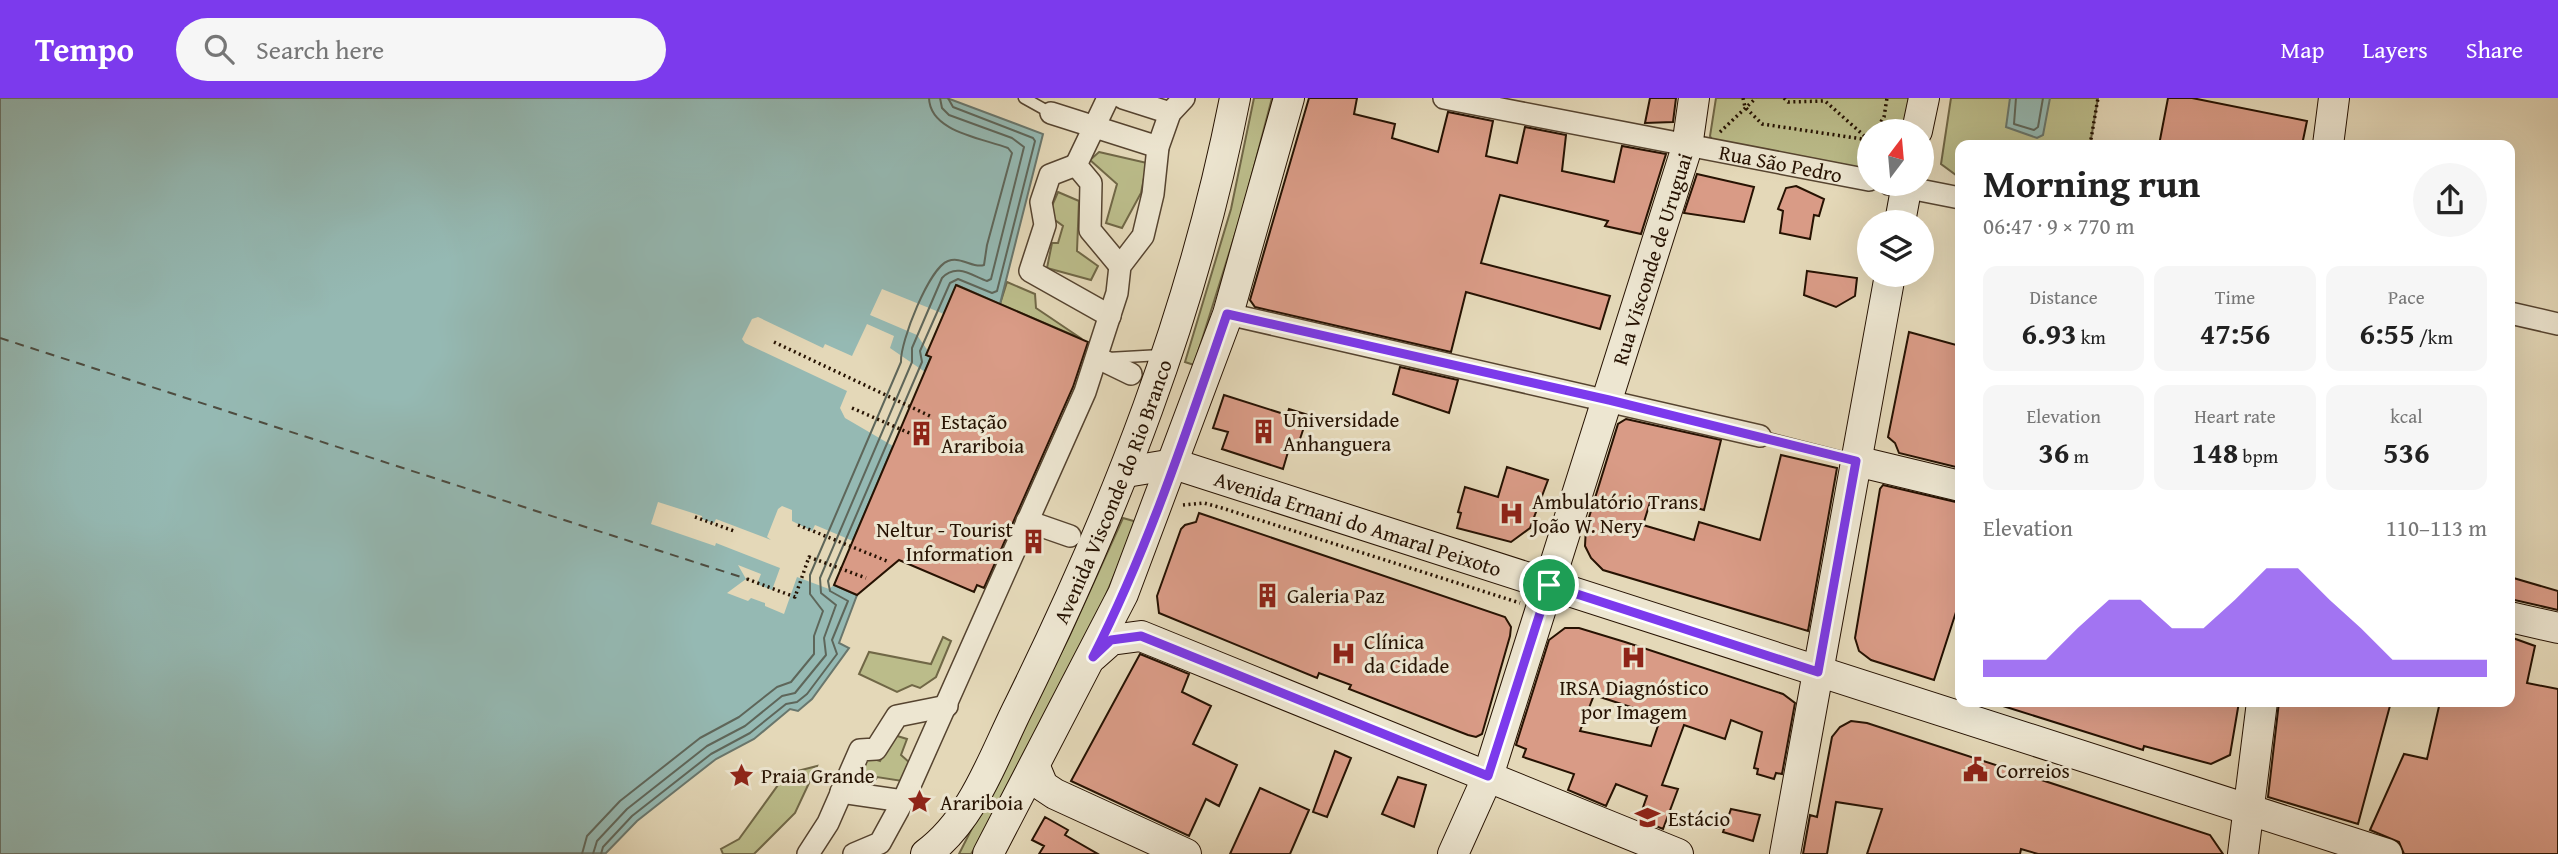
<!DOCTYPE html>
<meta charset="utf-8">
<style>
:root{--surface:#fff;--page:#f6f6f6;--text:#222;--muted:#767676;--accent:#7c3aed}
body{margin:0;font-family:"Gentium Book Plus",serif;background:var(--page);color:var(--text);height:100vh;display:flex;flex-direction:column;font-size:26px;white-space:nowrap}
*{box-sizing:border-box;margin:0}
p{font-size:23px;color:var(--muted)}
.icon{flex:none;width:38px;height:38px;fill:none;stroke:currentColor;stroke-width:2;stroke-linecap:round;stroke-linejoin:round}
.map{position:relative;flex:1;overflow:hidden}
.details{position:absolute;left:1955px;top:42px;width:560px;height:567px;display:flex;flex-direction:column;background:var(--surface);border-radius:14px;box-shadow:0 7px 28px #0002}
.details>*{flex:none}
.needle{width:46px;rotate:16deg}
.fabs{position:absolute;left:1857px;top:21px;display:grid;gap:14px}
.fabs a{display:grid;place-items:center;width:77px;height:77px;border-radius:50%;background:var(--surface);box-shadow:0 7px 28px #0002;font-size:35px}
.pin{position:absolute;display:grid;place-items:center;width:60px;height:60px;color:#fff;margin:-30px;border:4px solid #fff;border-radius:50%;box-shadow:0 2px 7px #0007}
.round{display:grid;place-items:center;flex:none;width:74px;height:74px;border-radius:37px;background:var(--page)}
.summary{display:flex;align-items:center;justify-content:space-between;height:119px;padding:0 28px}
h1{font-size:38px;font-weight:600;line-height:52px}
.figures{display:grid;grid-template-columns:repeat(3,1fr);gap:10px;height:119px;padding:7px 28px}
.figures div{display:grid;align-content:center;border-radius:14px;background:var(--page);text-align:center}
.figures b{font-size:30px;font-weight:600}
.figures small{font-size:19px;font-weight:400}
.figures p{font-size:19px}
.chart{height:196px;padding:14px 28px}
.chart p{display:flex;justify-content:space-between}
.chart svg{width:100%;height:126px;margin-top:7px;fill:var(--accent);opacity:.7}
header{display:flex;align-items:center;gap:42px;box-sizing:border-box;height:98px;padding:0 35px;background:var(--accent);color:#fff}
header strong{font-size:33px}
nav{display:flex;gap:38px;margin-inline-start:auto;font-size:24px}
.search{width:490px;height:63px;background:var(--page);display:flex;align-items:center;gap:18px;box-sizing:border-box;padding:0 24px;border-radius:38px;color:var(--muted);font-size:26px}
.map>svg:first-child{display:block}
.green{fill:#bbbc8a;stroke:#706746;stroke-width:2}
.water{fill:#95b9b3;stroke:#69766c;stroke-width:2}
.pier{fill:#e4d8b8}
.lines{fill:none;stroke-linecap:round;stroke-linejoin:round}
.shore{stroke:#5e665a;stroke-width:2}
.ferry{stroke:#4d4c40;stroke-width:2;stroke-dasharray:9 7;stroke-linecap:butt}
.building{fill:#d99b86;stroke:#261202;stroke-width:2;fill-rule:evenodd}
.lane-casing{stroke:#564430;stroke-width:13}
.street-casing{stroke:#564430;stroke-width:24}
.secondary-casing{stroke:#261202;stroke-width:32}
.path{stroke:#261202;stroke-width:3.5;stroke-dasharray:2 3.5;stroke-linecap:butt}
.lane{stroke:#ede6d1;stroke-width:10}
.street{stroke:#ede6d1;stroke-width:21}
.secondary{stroke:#ede6d1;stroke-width:30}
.route-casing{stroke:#fff;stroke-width:14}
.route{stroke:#7c3aed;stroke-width:9}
.labels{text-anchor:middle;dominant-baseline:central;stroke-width:6;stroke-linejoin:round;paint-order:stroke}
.street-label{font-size:21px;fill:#261202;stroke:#ede6d1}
.poi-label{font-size:21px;fill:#261202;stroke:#ede6d1;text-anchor:start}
</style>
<header>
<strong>Tempo</strong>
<div class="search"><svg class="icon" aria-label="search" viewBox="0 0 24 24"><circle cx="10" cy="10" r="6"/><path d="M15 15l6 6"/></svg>Search here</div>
<nav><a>Map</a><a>Layers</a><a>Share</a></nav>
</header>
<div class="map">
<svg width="2558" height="756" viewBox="0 0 2558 756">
<rect width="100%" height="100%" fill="#e4d8b8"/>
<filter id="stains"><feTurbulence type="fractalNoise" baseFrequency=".00286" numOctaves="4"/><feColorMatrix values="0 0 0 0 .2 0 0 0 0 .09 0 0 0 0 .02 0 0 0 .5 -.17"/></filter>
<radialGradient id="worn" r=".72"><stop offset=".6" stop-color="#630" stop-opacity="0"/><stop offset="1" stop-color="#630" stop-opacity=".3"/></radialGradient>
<path class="green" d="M 1254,0 L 1272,0 L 1243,111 L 1194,267 L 1185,264 L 1231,111 Z
M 1716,0 L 1911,0 L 1906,33 L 1869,33 L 1869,73 L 1714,47 L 1710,38 Z
M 1951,0 L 2098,0 L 2090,47 L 1960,47 L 1960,80 L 1941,66 Z
M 1099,54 L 1147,65 L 1141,95 L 1122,130 L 1106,125 L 1117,86 L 1090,62 Z
M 1058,94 L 1079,103 L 1077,153 L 1098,168 L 1091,182 L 1047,170 L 1052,145 L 1058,145 L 1063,128 L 1048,117 Z
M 1007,184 L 1035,196 L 1036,210 L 1082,241 L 1000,206 Z
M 1123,420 L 1137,424 L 1090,534 L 984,736 L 971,756 L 959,756 L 1069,539 Z
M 943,539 L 951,543 L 936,579 L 920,590 L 912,587 L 897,594 L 859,576 L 869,554 L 931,566 Z
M 894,637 L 907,641 L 901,657 L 910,665 L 902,683 L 877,679 L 871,691 L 857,682 L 868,659 L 880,663 Z
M 817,668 L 795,715 L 754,756 L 723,756 L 721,751 L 739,741 L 786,676 Z"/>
<path class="water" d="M 0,0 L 947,0 L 1043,36 L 1000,206 L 957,187 L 927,257 L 931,259 L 834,487 L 857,497 L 839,545 L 849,550 L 812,601 L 798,613 L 790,611 L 754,641 L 716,661 L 684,686 L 637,723 L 606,755 L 0,756 Z
M 2010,0 L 2050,0 L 2043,37 L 2037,40 L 2006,29 Z"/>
<path class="pier" d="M 882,191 L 944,216 L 928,253 L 917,237 L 870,217 Z
M 758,219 L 823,250 L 825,246 L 852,258 L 867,226 L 894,238 L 890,250 L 925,274 L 893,348 L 845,320 L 840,310 L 847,293 L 745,245 L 742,241 L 752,221 Z
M 658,404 L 702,418 L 702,421 L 714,425 L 716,421 L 771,442 L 767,439 L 778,411 L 782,408 L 792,412 L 792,423 L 812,433 L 815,427 L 853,443 L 834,487 L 829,491 L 797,479 L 784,516 L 765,508 L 765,505 L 751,500 L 748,503 L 727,495 L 746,481 L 738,467 L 761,476 L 757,486 L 772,492 L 780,470 L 716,445 L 715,448 L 651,426 Z"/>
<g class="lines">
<path class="shore" d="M 2016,0 L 2014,26 L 2034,32 L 2038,29 L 2043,0
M 582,756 L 587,738 L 620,703 L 700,640 L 739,619 L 777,589 L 791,584 L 814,556 L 814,538 L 823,513 L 810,496 L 810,477 L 901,264 C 900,244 929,170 948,163 C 962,158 973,171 984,167 L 987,147 L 1012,55 L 1008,50 C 982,40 930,34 929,0
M 593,756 L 597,743 L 627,711 L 707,648 L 745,628 L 782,598 L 795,595 L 826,557 L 824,540 L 836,507 L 821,495 L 820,480 L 912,264 L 912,250 L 942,180 C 956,165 971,177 987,183 L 991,181 L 1024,49 L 1012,40 L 949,17 L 942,10 L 940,0
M 601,756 L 603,749 L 632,718 L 711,656 L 750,635 L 786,606 L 797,604 L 807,596 L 837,556 L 832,542 L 848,503 L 830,493 L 828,483 L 922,264 L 920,253 L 950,185 L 958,181 L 992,195 L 997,193 L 1035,43 L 1033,40 L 953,9 L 948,0"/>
<path class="ferry" d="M 0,240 L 747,481"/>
</g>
<path class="building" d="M 1309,0 L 1357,0 L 1354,16 L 1395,26 L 1392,40 L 1438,54 L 1448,14 L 1493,23 L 1486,58 L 1517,65 L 1525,29 L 1566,37 L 1562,73 L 1614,84 L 1622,48 L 1666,56 L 1641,136 L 1605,128 L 1608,123 L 1500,97 L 1481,165 L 1610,198 L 1600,231 L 1466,194 L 1451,254 L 1255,209 L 1250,202 Z
M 1650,0 L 1676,0 L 1673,24 L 1645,25 Z
M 2168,0 L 2192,0 L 2307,23 L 2302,47 L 2159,47 Z
M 1697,76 L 1754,89 L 1744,124 L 1684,115 Z
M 1796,88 L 1824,101 L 1819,118 L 1814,117 L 1810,141 L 1780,135 L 1783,113 L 1778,111 L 1786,90 Z
M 1807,173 L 1857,180 L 1855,198 L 1836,209 L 1804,197 Z
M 956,187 L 1088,244 L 1073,289 L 984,490 L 977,487 L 974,494 L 899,462 L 857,497 L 834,487 L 931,259 L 926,257 Z
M 1909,234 L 1960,248 L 1960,370 L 1899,355 L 1895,345 L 1888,339 Z
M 1400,269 L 1458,282 L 1449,315 L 1393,296 Z
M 1224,297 L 1287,317 L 1289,311 L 1308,317 L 1297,350 L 1290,347 L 1283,371 L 1222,351 L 1228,334 L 1213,330 Z
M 1626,321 L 1721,342 L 1704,412 L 1652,398 L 1643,427 L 1694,442 L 1699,424 L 1760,442 L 1781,357 L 1837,370 L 1808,533 L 1603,472 L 1591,460 L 1585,448 L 1586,429 L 1618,326 Z
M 1507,369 L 1548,382 L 1530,430 L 1511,444 L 1457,430 L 1461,415 L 1458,414 L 1465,389 L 1498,399 Z
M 1883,387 L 1960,405 L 1960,488 L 1956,514 L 1934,582 L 1871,562 L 1859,553 L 1855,540 L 1880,391 Z
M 1199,415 L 1505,519 L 1511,529 L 1510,538 L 1482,636 L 1476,639 L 1468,637 L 1349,591 L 1351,587 L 1319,575 L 1317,580 L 1159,515 L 1157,498 L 1181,431 L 1185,427 L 1196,424 Z
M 2510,479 L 2558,493 L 2558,512 L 2510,501 Z
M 1565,530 L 1579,530 L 1625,544 L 1783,596 L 1795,605 L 1782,676 L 1776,675 L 1774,681 L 1757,676 L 1758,671 L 1754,670 L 1762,634 L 1731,622 L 1725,641 L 1684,627 L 1662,687 L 1678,691 L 1663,731 L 1639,721 L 1647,698 L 1616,686 L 1606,708 L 1568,692 L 1574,676 L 1523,659 L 1526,651 L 1516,647 L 1549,542 ZM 1594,597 L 1661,619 L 1651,648 L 1580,633 Z
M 2510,539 L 2535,548 L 2527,585 L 2558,591 L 2558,756 L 2404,756 L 2399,744 L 2370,732 L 2404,656 L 2427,661 L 2440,604 L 2510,604 Z
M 1140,556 L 1189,576 L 1182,594 L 1211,608 L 1193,646 L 1237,667 L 1219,708 L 1206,701 L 1189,738 L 1071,683 Z
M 2004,604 L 2239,604 L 2230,657 L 2211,666 L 2144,648 L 2143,652 L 2003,608 Z
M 2279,604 L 2391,604 L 2358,726 L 2268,699 Z
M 1851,623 L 1867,625 L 2210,737 L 2223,756 L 2038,756 L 2021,751 L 2020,756 L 1867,756 L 1882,711 L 1836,704 L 1827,756 L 1803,756 L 1810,717 L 1817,719 L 1832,639 L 1840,629 Z
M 1335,653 L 1351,660 L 1327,719 L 1313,714 Z
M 1398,679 L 1426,687 L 1414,729 L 1382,716 Z
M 1260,690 L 1309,712 L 1290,756 L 1230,756 Z
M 1731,711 L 1760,717 L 1753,743 L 1723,734 Z
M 1045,719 L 1068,732 L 1065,737 L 1098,756 L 1039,756 L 1044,748 L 1032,742 Z"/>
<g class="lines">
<defs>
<path id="lane" d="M 1024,0 L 1051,15
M 1108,260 L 1161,257
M 1760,338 L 1854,362"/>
<g id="street">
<path d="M 1108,0 L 1076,67 L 1091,85 L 1090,132 L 1120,168"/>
<path d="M 1123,0 L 1170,15"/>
<path id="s1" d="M 1444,0 L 1869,82"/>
<path d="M 1051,15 L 1158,49"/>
<path d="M 1076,67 L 1050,77 L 1041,104 L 1045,127 L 1030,173 L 1110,218"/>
<path d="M 1889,86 L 1960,100"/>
<path d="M 2510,215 L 2558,226"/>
<path d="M 1228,216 L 1760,338"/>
<path d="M 1098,260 L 1131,276"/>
<path d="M 1027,423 L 1070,438"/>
<path d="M 841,694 L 903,703 L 1085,294 L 1117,195 L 1120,168 L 1143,138 L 1153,96 L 1158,49 L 1170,15 L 1184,0"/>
<path d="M 808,756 L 828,725 L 860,652 L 876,651 L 897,618 L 947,608"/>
<path d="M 854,756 L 880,745 L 903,703"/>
</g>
<g id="secondary">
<path d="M 1917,33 L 1924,0"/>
<path d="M 2328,47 L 2334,0"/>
<path d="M 1900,124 L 1907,86"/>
<path d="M 1856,363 L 1960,388"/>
<path id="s2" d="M 1126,374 L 1174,366 L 2387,756"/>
<path d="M 2510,519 L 2558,530"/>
<path d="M 1093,558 L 1111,542 L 1141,538 L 1678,756"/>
<path d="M 1035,669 L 1043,688 L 1055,696 L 1186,756"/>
<path id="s3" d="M 926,756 C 974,721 994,657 1020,606 C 1116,411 1193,214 1235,0"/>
<path d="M 988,756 L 1123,496 L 1228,216 L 1289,0"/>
<path id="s4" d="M 1453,756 L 1488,678 L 1687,49 L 1694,0"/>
<path d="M 1785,756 L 1890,177"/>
<path d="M 2243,756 L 2262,604"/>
</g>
</defs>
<use href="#lane" class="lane-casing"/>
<use href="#street" class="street-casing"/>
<use href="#secondary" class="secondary-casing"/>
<path class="path" d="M 1743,0 L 1745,9 L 1762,26 L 1869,42
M 1784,0 L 1788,4 L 1825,3 L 1869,42
M 1875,33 L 1884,19 L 1887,0
M 1720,34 L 1756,0
M 2090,47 L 2098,0
M 774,244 L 932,319
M 852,310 L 923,341
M 1183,407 L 1204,405 L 1222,410 L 1520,505
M 695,419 L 734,433
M 798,427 L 887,463
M 747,481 L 795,499 L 809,459 L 866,480"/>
<use href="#lane" class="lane"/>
<use href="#street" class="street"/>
<use href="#secondary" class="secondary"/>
</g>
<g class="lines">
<defs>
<path id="route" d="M 1227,216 L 1609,302 L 1856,363 L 1818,574 L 1549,487 L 1488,678 L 1141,538 L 1111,542 L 1093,559 C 1149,449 1187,332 1227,216 Z"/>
</defs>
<use href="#route" class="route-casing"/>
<use href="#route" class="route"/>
</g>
<defs>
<symbol id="building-bare" viewBox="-9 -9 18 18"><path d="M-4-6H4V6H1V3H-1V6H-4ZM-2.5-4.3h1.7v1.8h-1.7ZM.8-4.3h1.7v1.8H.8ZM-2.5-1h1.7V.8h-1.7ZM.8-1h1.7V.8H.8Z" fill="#8f2418" stroke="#ede6d1" stroke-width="2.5" paint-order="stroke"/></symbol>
<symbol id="hospital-bare" viewBox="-9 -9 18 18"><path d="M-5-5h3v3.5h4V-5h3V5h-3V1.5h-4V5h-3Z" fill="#8f2418" stroke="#ede6d1" stroke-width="2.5" paint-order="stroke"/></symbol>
<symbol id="civic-bare" viewBox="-9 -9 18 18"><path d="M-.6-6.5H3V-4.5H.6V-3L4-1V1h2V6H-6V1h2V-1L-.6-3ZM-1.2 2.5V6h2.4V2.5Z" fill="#8f2418" stroke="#ede6d1" stroke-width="2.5" paint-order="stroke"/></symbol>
<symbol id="sight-bare" viewBox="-9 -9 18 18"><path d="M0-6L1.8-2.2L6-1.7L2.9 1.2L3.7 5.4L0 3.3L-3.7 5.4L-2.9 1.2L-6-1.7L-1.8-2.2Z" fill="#8f2418" stroke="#ede6d1" stroke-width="2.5" paint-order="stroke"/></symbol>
<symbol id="university-bare" viewBox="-9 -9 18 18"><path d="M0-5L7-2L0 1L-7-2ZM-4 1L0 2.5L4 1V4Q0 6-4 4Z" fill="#8f2418" stroke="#ede6d1" stroke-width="2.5" paint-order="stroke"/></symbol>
</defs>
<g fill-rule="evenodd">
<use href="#building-bare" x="1246" y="316" width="35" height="35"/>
<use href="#building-bare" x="904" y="318" width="35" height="35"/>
<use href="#hospital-bare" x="1494" y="398" width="35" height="35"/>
<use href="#building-bare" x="1016" y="426" width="35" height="35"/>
<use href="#building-bare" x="1250" y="480" width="35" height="35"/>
<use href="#hospital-bare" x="1326" y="538" width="35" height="35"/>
<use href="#hospital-bare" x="1616" y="542" width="35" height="35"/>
<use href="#civic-bare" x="1958" y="654" width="35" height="35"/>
<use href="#sight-bare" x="724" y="660" width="35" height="35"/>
<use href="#sight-bare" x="902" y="686" width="35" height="35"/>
<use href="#university-bare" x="1630" y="702" width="35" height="35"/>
</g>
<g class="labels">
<g class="street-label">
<text stroke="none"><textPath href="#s1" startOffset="343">Rua São Pedro</textPath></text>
<text stroke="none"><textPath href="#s4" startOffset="628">Rua Visconde de Uruguai</textPath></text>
<text stroke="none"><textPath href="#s3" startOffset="411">Avenida Visconde do Rio Branco</textPath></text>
<text stroke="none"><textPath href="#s2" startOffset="242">Avenida Ernani do Amaral Peixoto</textPath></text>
</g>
<g class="poi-label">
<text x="1283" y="321">Universidade<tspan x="1283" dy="24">Anhanguera</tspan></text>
<text x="941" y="323">Estação<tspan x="941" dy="24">Arariboia</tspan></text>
<text x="1532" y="403">Ambulatório Trans<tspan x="1532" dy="24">João W. Nery</tspan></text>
<text x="1013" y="431" text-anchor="end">Neltur - Tourist<tspan x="1013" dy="24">Information</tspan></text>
<text x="1287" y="497">Galeria Paz</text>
<text x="1364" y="543">Clínica<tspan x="1364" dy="24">da Cidade</tspan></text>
<text x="1634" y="589" text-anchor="middle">IRSA Diagnóstico<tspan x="1634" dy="24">por Imagem</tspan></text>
<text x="1996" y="672">Correios</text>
<text x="761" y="677">Praia Grande</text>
<text x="940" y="704">Arariboia</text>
<text x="1668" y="720">Estácio</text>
</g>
</g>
<rect width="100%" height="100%" filter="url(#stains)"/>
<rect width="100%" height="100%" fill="url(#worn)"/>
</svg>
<div class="fabs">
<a><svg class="needle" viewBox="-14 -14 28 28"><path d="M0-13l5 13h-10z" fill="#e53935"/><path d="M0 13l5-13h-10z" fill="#767676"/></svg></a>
<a><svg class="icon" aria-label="layers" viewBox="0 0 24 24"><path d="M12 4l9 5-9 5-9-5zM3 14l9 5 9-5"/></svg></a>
</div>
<div class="pin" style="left:1549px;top:487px;background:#1e9e55"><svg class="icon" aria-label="arrive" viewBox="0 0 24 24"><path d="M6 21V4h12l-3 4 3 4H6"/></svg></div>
<section class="details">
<div class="summary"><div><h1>Morning run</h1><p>06:47 · 9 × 770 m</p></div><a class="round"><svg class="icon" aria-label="share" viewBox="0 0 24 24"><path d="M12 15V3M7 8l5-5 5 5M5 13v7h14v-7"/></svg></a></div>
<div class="figures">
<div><p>Distance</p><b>6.93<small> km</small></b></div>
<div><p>Time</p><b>47:56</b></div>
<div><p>Pace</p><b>6:55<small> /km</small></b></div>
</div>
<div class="figures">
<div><p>Elevation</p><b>36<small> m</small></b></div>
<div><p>Heart rate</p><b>148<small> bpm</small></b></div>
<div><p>kcal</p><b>536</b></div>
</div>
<div class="chart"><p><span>Elevation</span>110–113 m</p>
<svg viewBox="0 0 160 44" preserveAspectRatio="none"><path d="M0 44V38L10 38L20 38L30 27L40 17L50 17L60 27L70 27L80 17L90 6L100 6L110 17L120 27L130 38L140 38L150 38L160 38V44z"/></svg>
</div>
</section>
</div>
